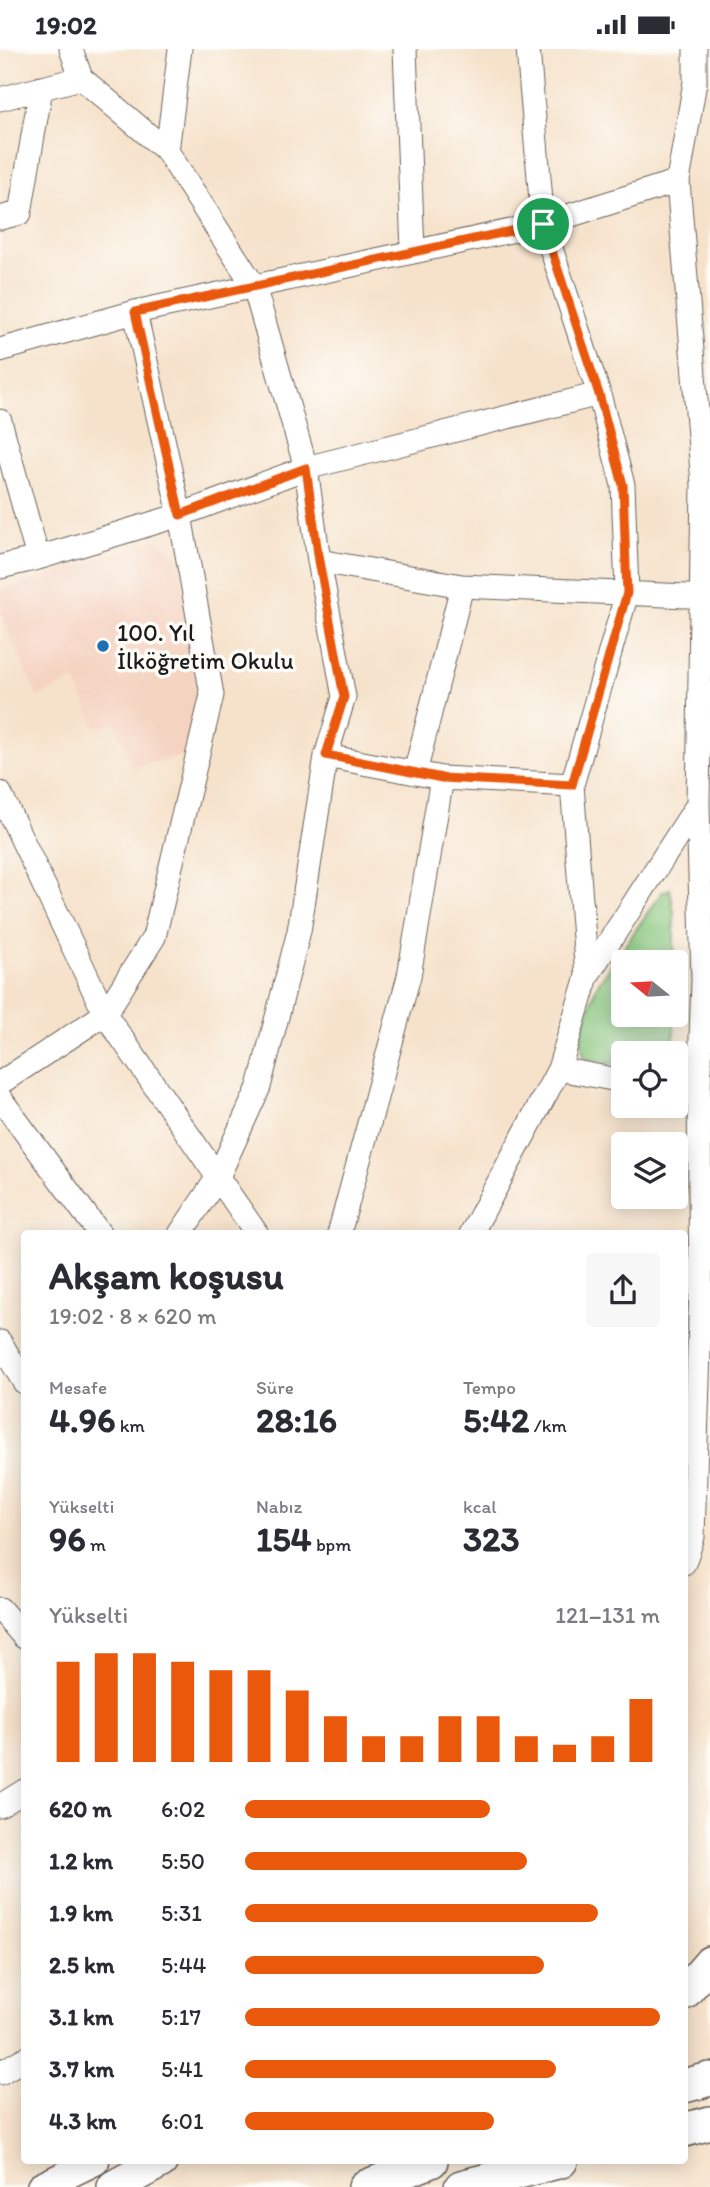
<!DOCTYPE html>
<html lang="tr">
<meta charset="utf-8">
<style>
:root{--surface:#fff;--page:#f7f7f7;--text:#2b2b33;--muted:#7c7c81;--accent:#ea580c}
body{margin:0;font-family:Itim,sans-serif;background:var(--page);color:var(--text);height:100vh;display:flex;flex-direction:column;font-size:26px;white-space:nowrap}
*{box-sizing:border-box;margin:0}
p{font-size:23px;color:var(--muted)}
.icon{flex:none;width:38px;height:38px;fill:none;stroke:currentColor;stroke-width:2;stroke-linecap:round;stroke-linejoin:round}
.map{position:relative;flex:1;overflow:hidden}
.drawer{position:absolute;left:21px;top:1181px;width:667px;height:934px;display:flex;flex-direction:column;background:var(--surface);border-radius:7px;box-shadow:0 4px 18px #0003}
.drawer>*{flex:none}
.needle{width:46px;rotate:288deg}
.buttons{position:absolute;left:611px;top:901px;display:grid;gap:14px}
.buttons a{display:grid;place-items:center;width:77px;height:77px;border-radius:7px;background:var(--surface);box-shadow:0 4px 18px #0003;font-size:35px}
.pin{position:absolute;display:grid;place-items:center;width:60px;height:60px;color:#fff;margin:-30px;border:4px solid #fff;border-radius:50%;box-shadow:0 2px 7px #0007}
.round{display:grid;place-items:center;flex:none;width:74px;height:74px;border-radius:7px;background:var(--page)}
.head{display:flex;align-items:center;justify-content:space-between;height:119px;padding:0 28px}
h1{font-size:38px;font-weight:800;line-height:52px}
.figures{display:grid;grid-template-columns:repeat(3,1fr);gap:10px;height:119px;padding:7px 28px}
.figures div{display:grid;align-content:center}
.figures b{font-size:35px;font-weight:800}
.figures small{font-size:19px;font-weight:400}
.figures p{font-size:19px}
.chart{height:196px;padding:14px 28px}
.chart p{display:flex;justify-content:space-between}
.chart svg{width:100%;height:126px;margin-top:7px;stroke:var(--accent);stroke-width:6}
ul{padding:0 28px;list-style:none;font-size:23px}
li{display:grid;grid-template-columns:112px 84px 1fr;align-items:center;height:52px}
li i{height:18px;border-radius:9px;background:var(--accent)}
.status{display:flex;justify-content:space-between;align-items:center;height:49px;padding:0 35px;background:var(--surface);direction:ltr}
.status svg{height:19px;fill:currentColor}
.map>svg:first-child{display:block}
.built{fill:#f5d3c1}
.green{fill:#87c67e;stroke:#52714d;stroke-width:2}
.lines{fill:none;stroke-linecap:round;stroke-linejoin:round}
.minor-casing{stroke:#686159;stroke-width:25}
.major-casing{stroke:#686159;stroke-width:31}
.highway-casing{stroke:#686159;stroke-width:36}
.minor{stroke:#fff;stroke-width:23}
.major{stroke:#fff;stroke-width:28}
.highway{stroke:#fff;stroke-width:33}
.route-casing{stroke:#fff;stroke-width:14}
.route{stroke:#ea580c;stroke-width:9}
.poi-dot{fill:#1f6fb2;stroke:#fdfcf7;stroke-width:2.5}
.labels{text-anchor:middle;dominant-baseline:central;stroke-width:7;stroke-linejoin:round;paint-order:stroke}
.poi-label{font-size:24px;fill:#1c1c1c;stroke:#fdfcf7;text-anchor:start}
</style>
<div class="status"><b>19:02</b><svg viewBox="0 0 49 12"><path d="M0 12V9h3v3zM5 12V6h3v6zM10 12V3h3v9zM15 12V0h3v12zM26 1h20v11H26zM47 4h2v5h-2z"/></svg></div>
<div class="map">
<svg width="710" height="2138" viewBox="0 0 710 2138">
<rect width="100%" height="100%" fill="#fdfcf7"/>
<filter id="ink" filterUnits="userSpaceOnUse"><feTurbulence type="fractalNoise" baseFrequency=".0143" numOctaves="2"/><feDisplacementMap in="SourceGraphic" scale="14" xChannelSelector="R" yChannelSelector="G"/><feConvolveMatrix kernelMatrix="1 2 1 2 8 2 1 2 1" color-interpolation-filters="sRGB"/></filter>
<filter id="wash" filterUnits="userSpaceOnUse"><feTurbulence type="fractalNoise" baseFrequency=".00686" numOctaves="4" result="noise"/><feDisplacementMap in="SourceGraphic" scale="28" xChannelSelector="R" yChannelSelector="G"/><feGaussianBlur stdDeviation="1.57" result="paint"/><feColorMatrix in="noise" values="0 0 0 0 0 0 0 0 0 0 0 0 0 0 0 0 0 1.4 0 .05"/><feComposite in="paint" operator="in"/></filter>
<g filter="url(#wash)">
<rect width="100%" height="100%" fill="#f6e2cb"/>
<path class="built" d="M 158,490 L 179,509 L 200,659 L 190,706 L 133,718 L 115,674 L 96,678 L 75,631 L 37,648 L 0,563 L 0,542 Z"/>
<path class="green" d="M 670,840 L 674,864 L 674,913 L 623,914 L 623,966 L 674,966 L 674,1004 L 623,1004 L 623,1017 L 584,1009 L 581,988 L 596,938 L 662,843 Z"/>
</g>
<g filter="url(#ink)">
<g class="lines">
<defs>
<path id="minor" d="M 71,0 L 81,29
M 405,0 L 413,203
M 0,50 L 81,29 L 167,102 L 254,237 L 306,419 L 319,512 L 344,648 L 326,707 L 299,882 L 259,1038 L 218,1128 L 180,1185
M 167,102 L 180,0
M 678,132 L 703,435 L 698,755 L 703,931 L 699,1046 L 701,1237 L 693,1488 L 684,1514
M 0,169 L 20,164 L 41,39
M 0,301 L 135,263 L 543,175 L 678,132 L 695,33 L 695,0
M 0,372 L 38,509
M 319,512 L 462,537 L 710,548
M 0,518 L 38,509 L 180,466 L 306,419 L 599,345
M 326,707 L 442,729 L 572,736
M 415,724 L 462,537
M 0,744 L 105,965 L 257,1185
M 587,927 L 698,755
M 559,1020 L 623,1032
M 0,1034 L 105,965 L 154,888 L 212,646 L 180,466 L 135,263
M 676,1042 L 699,1046
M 0,1049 L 100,1185
M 339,1185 L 409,927 L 442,729
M 471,1185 L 559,1020 L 587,927 L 572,736 L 627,544 L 623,436 L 599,345 L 543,175 L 528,0
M 0,1293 L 24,1333
M 0,1560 L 24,1588
M 0,1757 L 24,1742
M 0,2024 L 24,2010"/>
<path id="major" d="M 41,2138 L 95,2112"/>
<path id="highway" d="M 684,1944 L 710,1914
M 684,2037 L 710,2030
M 684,2081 L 710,2074
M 114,2138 L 161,2112
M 365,2138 L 431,2112
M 461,2138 L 561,2112"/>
</defs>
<use href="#minor" class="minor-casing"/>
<use href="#major" class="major-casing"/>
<use href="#highway" class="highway-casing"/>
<use href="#minor" class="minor"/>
<use href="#major" class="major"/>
<use href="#highway" class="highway"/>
</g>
</g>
<g class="lines" filter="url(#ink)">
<defs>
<path id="route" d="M 543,175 L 599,345 L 623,436 L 627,544 L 572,736 L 442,729 L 326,706 L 344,648 L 319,512 L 306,419 L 180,466 L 135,263 Z"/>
</defs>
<use href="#route" class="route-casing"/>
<use href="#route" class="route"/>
</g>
<circle class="poi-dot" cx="103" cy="597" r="7"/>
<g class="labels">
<g class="poi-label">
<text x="117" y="583">100. Yıl<tspan x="117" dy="28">İlköğretim Okulu</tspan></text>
</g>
</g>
</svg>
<div class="buttons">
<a><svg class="needle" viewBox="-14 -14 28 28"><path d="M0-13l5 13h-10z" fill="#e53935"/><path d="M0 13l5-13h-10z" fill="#7c7c81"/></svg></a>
<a><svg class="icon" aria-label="locate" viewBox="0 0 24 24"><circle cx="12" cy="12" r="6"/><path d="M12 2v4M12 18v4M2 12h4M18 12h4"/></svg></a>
<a><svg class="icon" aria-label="layers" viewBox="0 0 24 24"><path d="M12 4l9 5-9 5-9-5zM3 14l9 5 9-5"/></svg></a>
</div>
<div class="pin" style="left:543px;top:175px;background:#1e9e55"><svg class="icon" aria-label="arrive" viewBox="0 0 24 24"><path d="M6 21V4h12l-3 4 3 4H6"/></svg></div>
<section class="drawer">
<div class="head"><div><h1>Akşam koşusu</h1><p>19:02 · 8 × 620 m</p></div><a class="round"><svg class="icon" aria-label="share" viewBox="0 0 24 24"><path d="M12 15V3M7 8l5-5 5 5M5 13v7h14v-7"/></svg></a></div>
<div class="figures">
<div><p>Mesafe</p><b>4.96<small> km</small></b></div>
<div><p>Süre</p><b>28:16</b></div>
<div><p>Tempo</p><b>5:42<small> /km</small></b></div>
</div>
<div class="figures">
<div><p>Yükselti</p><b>96<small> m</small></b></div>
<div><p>Nabız</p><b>154<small> bpm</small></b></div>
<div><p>kcal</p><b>323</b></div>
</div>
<div class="chart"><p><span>Yükselti</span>121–131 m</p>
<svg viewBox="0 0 160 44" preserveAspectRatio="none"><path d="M5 44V9M15 44V6M25 44V6M35 44V9M45 44V12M55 44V12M65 44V19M75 44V28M85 44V35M95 44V35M105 44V28M115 44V28M125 44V35M135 44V38M145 44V35M155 44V22"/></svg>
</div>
<ul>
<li><b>620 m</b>6:02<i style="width:59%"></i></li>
<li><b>1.2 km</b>5:50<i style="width:68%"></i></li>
<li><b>1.9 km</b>5:31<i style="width:85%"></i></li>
<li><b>2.5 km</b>5:44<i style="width:72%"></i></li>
<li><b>3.1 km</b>5:17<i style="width:100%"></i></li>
<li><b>3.7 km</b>5:41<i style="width:75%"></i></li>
<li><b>4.3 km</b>6:01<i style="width:60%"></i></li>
</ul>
</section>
</div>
